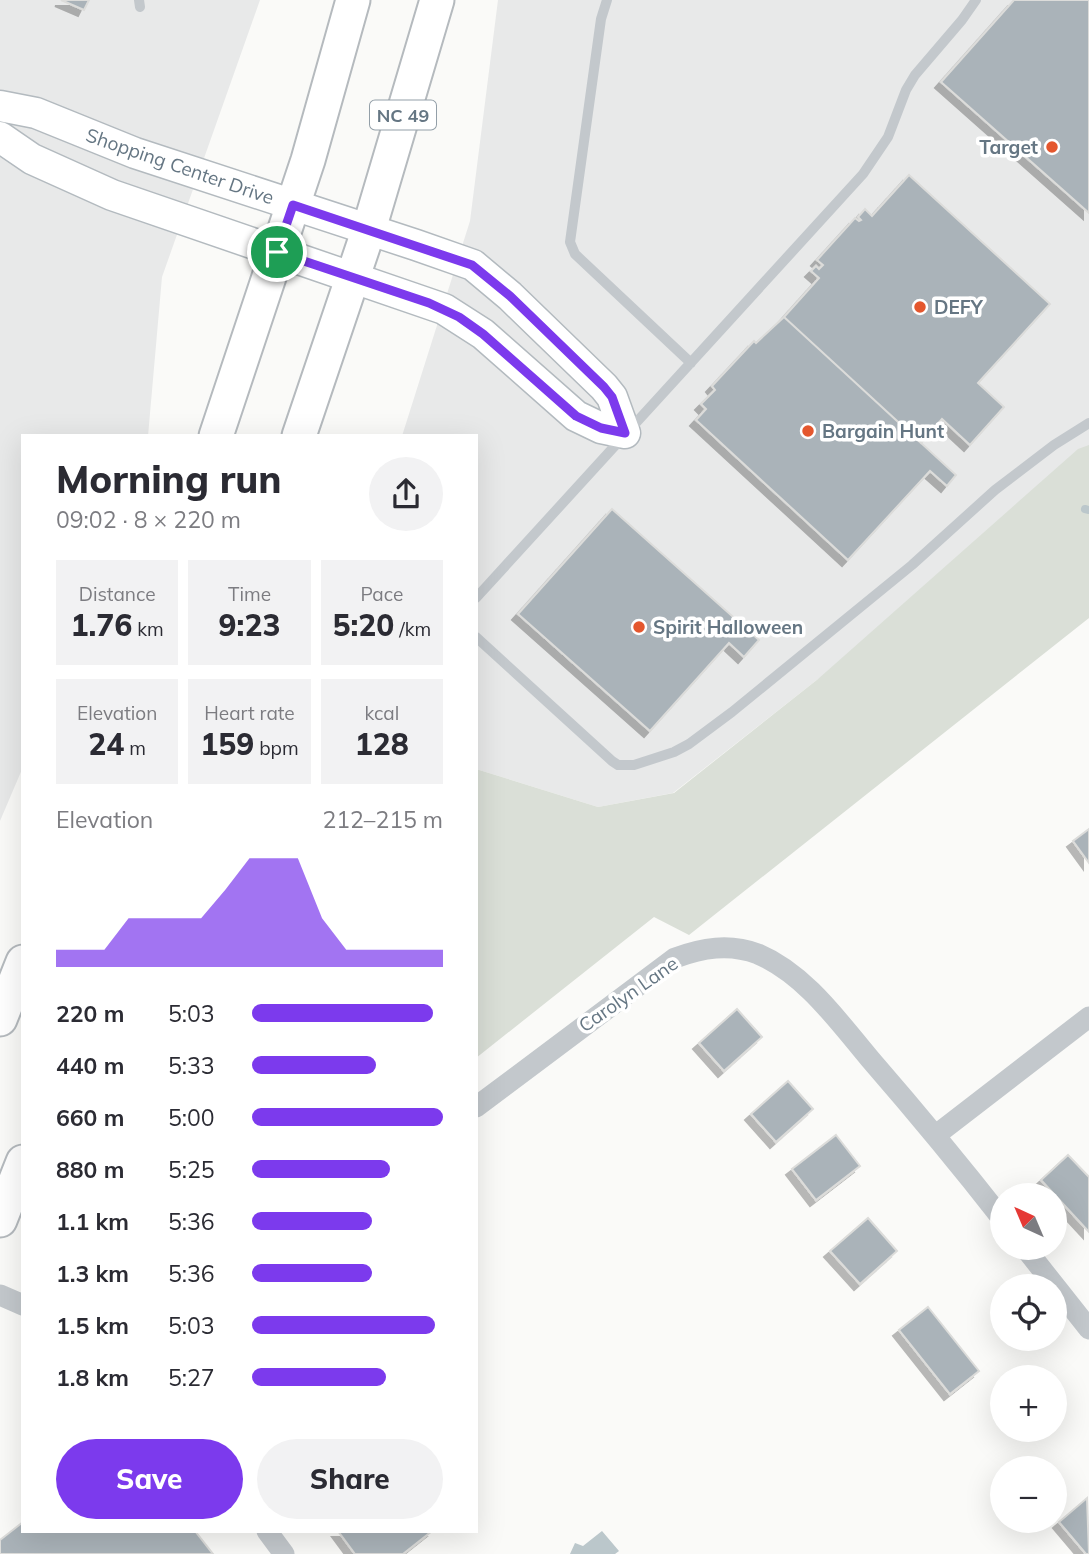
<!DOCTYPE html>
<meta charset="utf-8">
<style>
:root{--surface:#fff;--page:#f2f2f3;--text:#2b2b33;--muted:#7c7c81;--accent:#7c3aed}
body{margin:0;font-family:Mulish,sans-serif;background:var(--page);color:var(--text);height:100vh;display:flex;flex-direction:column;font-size:26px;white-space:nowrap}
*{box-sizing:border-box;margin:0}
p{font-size:23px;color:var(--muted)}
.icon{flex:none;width:38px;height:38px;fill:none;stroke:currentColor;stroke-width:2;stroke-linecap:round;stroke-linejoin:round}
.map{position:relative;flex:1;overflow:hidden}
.side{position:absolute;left:21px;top:434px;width:457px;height:1099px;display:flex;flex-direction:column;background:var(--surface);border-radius:0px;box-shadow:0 7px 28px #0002}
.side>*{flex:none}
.needle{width:46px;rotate:316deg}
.fabs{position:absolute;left:990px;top:1183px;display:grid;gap:14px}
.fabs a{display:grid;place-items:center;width:77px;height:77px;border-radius:50%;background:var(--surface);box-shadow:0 7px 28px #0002;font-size:35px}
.pin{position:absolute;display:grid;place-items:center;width:60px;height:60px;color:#fff;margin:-30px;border:4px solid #fff;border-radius:50%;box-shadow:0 2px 7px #0007}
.round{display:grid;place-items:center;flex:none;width:74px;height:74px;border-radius:37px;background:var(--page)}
.headline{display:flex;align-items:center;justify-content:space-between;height:119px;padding:0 35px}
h1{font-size:38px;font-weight:800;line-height:52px}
.metrics{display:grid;grid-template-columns:repeat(3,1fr);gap:10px;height:119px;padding:7px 35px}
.metrics div{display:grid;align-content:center;border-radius:0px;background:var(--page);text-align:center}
.metrics b{font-size:30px;font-weight:800}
.metrics small{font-size:19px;font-weight:400}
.metrics p{font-size:19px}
.chart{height:196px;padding:14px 35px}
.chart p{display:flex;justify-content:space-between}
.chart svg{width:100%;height:126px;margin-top:7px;fill:var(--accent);opacity:.7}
.primary-button{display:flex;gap:14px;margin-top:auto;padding:14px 35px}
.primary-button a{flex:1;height:80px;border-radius:42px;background:var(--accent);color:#fff;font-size:28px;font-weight:800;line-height:80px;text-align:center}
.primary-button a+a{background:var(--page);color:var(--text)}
ul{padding:0 35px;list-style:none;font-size:23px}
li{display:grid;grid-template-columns:112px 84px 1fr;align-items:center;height:52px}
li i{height:18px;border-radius:9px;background:var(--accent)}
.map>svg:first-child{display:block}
.built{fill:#e8e9e9}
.green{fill:#dadfd7}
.water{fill:#bbc7cb}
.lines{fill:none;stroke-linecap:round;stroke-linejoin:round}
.stream{stroke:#bbc7cb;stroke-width:8}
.building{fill:#aab3b9;stroke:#dcdcda;stroke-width:2;filter:url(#shadow)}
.secondary-casing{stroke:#b3babf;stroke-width:33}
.primary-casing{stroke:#b5babe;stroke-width:37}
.lane{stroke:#c3c8cc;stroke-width:10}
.street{stroke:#c3c8cc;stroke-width:21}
.secondary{stroke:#fff;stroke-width:30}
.primary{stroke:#fff;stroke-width:33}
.route-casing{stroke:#fff;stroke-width:14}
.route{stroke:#7c3aed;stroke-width:9}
.poi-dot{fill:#e4572e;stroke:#fff;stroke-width:2.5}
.labels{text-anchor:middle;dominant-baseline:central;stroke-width:7;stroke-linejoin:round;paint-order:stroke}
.shield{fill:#fff;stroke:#939fa8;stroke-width:2}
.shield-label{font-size:18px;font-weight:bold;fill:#657683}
.poi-label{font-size:19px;font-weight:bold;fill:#657683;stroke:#fff;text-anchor:start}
.street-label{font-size:19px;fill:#657683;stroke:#fff}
</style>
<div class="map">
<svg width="1089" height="1554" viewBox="0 0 1089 1554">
<defs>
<filter id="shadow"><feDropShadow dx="-6" dy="6" stdDeviation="0" flood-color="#0004"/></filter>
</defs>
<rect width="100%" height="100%" fill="#fafaf8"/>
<path class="built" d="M 0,0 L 260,0 L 162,277 L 148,436 L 23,436 L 23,767 L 0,821 Z
M 498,0 L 1089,0 L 1089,618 L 818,679 L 673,793 L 598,807 L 476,769 L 476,436 L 402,436 L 470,221 Z"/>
<path class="green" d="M 1089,445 L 1089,618 L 689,935 L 654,917 L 476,1058 L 476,769 L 598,807 L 674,793 L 818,679 L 1078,449 Z"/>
<path class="water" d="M 602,1531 L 619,1551 L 615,1554 L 570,1554 L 575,1543 L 583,1546 Z"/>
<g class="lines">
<path class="stream" d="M 1085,509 L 1089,510"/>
</g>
<path class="building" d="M 61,0 L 89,0 L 84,10 Z
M 1014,0 L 1089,0 L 1089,213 L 941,82 Z
M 909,175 L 1050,304 L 978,383 L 1004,407 L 970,445 L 942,419 L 921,443 L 784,317 L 819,278 L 811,271 L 816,266 L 819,269 L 823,265 L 817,260 L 855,218 L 859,221 L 861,220 L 858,217 L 865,209 L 872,216 Z
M 784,317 L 956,475 L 947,486 L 930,471 L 848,560 L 696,420 L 706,409 L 701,404 L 715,390 L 712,386 L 754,341 L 756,343 Z
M 612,509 L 759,640 L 744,657 L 729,643 L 650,731 L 518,614 Z
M 1089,829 L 1089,863 L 1073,841 Z
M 737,1009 L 762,1037 L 724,1071 L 699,1043 Z
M 788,1081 L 813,1109 L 776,1142 L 751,1114 Z
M 836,1135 L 860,1166 L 816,1200 L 792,1169 Z
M 1068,1155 L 1089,1177 L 1089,1232 L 1041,1180 Z
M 868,1218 L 897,1251 L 860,1284 L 830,1251 Z
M 928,1307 L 979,1371 L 950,1394 L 899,1330 Z
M 1087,1498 L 1089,1554 L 1086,1554 L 1059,1522 Z
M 23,1522 L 23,1531 L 195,1531 L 213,1554 L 0,1554 L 0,1540 Z
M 338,1531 L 432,1531 L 403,1554 L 355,1554 Z"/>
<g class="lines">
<defs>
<path id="secondary" d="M 0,106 L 36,113 L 135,153 L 416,245 L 473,265 L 510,296 L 604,387 L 612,397 L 625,433 L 601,428 L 576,416 L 483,334 L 444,309 L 112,195 L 32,159 L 0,137"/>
<path id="primary" d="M 216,436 L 308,160 L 353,0
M 299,436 L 369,229 L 437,0
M 0,1019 L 23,962
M 0,1220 L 23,1162"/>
</defs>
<use href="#secondary" class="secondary-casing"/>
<use href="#primary" class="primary-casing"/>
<path class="lane" d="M 139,0 L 140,7
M 607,0 L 601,19 L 570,242 L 575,254 L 691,363
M 476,598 L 863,174 L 888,137 L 906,90 L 915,75 L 962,20 L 976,0
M 476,637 L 612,761 L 618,765 L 634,765 L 674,752 L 689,744 L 732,712 L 912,565 L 995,490 L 1054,445 L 1089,423"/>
<path class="street" d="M 476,1107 L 675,958 C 702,948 729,943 758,954 C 805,974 838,1021 870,1059 C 916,1112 960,1165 1003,1220
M 936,1135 L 1089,1017
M 1025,1248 L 1089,1329
M 0,1295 L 23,1305
M 267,1531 L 284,1554"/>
<use href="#secondary" class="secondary"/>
<use href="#primary" class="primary"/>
</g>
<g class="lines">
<defs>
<path id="route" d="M 293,205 L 472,265 L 510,296 L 604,387 L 612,397 L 625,433 L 601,428 L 576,416 L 483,334 L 459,317 L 429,303 L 277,252 Z"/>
</defs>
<use href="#route" class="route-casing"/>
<use href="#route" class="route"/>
</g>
<g class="poi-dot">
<circle cx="1052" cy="147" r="7"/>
<circle cx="920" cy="307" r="7"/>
<circle cx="808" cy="431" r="7"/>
<circle cx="639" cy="627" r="7"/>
</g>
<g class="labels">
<rect class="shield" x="370" y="100.5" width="66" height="29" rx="5"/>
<g class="shield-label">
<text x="403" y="115">NC 49</text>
</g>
<g class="poi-label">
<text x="1038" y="147" text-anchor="end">Target</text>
<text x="934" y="307">DEFY</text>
<text x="822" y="431">Bargain Hunt</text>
<text x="653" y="627">Spirit Halloween</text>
</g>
<g class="street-label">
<text transform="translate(180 166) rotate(19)">Shopping Center Drive</text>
<text transform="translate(628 994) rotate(-35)">Carolyn Lane</text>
</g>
</g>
</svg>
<div class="fabs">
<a><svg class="needle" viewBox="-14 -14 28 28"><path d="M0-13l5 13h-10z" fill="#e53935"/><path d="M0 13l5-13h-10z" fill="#7c7c81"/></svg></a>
<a><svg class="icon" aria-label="locate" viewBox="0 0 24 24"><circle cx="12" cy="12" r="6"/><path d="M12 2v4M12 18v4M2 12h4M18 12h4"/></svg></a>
<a>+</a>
<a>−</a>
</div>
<div class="pin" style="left:277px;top:252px;background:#1e9e55"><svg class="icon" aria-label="arrive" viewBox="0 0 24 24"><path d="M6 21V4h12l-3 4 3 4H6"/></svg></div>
<section class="side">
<div class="headline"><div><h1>Morning run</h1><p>09:02 · 8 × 220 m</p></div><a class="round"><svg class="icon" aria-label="share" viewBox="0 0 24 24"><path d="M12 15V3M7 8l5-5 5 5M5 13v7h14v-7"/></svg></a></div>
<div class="metrics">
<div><p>Distance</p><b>1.76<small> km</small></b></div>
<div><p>Time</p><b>9:23</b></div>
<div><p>Pace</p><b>5:20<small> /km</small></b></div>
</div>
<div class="metrics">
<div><p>Elevation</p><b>24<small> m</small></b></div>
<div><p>Heart rate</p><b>159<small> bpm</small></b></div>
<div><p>kcal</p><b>128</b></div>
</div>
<div class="chart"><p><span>Elevation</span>212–215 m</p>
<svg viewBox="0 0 160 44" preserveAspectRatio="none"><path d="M0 44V38L10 38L20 38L30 27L40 27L50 27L60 27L70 17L80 6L90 6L100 6L110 27L120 38L130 38L140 38L150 38L160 38V44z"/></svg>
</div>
<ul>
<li><b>220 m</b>5:03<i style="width:95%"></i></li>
<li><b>440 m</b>5:33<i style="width:65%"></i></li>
<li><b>660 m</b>5:00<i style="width:100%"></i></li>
<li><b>880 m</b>5:25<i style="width:72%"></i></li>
<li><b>1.1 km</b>5:36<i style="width:63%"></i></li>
<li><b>1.3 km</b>5:36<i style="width:63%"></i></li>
<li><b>1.5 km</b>5:03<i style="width:96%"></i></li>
<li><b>1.8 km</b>5:27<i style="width:70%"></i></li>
</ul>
<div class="primary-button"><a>Save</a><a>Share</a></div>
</section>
</div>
